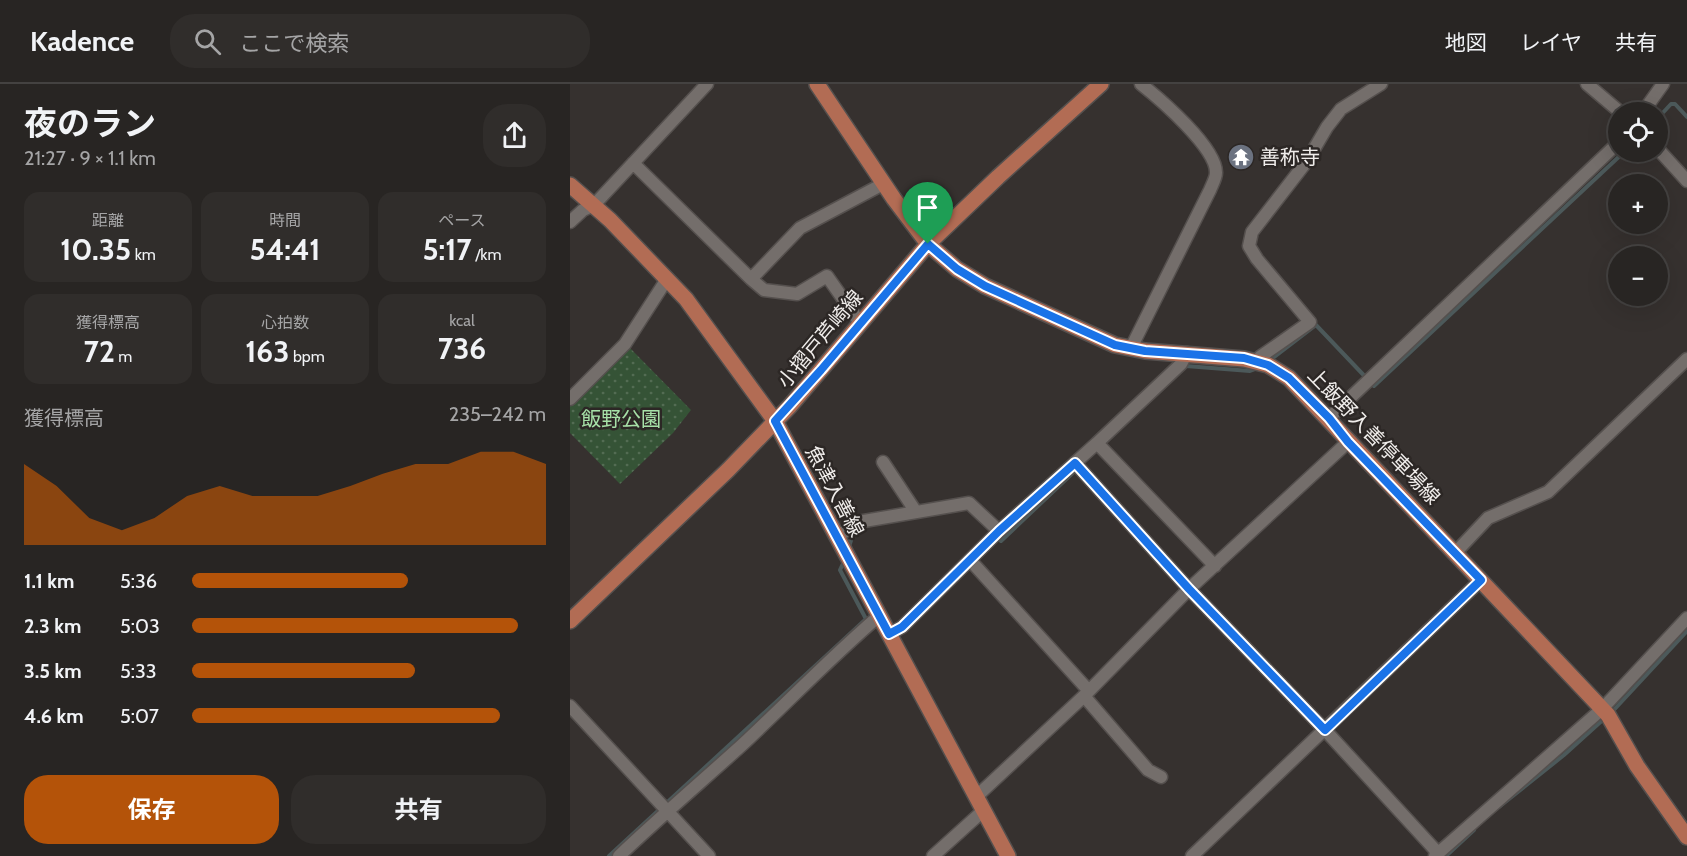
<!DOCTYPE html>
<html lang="ja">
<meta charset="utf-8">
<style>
:root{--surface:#282523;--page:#302d2b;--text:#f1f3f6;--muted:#a5a5a6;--line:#444241;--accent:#b45309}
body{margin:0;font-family:Cabin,"Noto Sans JP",sans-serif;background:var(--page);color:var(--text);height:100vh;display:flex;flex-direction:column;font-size:22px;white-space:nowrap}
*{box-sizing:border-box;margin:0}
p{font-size:20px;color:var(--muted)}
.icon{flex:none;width:33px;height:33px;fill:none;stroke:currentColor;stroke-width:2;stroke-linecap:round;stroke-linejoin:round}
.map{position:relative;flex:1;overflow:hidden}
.sheet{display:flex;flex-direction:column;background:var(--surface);width:570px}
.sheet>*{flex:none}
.fabs{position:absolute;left:1038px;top:18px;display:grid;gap:12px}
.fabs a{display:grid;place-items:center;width:60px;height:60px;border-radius:50%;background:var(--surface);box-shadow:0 6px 24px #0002,0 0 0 2px var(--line);font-size:30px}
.pin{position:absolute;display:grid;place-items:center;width:51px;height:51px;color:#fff;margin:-62px -26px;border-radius:50% 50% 50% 0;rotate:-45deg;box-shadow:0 0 6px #0007}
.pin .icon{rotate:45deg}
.round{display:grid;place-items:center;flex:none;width:63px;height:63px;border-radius:24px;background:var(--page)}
.overview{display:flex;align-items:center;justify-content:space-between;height:102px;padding:0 24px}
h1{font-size:33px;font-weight:700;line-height:45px}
.metrics{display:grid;grid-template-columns:repeat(3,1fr);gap:9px;height:102px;padding:6px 24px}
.metrics div{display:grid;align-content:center;border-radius:15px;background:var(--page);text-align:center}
.metrics b{font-size:30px;font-weight:700}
.metrics small{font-size:16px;font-weight:400}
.metrics p{font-size:16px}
.chart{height:168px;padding:12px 24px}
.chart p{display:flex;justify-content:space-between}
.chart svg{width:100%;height:108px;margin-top:6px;fill:var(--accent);opacity:.7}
.action{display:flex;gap:12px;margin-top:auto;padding:12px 24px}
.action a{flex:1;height:69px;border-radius:24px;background:var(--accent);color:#fff;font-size:24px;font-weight:700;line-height:69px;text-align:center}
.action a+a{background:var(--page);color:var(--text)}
ul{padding:0 24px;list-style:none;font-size:20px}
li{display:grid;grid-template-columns:96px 72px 1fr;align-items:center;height:45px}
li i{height:15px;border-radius:8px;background:var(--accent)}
header{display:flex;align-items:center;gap:36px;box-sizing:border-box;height:84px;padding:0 30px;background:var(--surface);border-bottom:2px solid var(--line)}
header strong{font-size:28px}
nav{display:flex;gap:33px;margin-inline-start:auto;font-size:21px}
.search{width:420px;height:54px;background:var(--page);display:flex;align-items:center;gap:15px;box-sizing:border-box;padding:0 21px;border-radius:24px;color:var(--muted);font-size:22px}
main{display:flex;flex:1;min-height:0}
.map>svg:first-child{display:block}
.park{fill:url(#park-dots)}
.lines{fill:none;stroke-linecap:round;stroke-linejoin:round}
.stream{stroke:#4c595a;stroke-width:4}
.minor-casing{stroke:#55504e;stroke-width:15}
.major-casing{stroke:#55504e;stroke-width:18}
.minor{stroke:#746e6b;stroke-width:12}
.major{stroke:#b26c54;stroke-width:15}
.route-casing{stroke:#fff;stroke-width:12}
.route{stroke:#1a73e8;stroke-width:8}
.labels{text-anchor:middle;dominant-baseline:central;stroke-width:5;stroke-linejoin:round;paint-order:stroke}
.poi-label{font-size:20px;fill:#f0edeb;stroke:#2c2725;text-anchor:start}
.street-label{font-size:20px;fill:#f0edeb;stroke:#2c2725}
.park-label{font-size:20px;fill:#a7e1a8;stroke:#2c2725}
</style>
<header>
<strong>Kadence</strong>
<div class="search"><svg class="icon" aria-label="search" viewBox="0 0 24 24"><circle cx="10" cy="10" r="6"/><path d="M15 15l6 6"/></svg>ここで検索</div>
<nav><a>地図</a><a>レイヤ</a><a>共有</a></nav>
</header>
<main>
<section class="sheet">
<div class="overview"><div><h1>夜のラン</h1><p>21:27 · 9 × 1.1 km</p></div><a class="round"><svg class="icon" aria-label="share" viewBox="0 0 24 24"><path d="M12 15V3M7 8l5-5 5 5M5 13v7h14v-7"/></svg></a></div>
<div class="metrics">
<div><p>距離</p><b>10.35<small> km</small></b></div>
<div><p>時間</p><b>54:41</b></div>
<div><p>ペース</p><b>5:17<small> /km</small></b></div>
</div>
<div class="metrics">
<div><p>獲得標高</p><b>72<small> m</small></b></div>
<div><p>心拍数</p><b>163<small> bpm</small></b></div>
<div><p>kcal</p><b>736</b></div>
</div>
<div class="chart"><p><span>獲得標高</span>235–242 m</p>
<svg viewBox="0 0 160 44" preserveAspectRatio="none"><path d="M0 44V11L10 20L20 33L30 38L40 33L50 24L60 20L70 24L80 24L90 24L100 20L110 15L120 11L130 11L140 6L150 6L160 11V44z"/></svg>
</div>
<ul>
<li><b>1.1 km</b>5:36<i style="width:61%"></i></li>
<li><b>2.3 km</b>5:03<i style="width:92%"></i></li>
<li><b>3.5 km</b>5:33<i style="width:63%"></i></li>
<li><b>4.6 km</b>5:07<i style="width:87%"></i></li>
</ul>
<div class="action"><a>保存</a><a>共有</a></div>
</section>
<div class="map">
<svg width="1117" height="772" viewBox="0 0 1117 772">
<defs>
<pattern id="park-dots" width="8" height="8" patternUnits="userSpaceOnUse" patternTransform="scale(1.5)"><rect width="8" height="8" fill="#355336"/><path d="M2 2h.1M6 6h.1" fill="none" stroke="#536c53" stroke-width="1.8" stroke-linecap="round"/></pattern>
</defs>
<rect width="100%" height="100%" fill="#36312f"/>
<path class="park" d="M 59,263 L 121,326 L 103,349 L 50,400 L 0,349 L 0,321 Z"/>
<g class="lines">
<path class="stream" d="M 1088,34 L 1101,20 L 1105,20 L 1117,33
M 699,277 L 746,241 L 804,302 L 1054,68
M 613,284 L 616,282 L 680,287 L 688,284
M 426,452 L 431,457 L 508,384
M 278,466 L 285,444
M 1042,628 L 1117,547
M 929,723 L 994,671 L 1036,633
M 39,772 L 296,535 L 270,486 L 275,475
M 876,772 L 904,746"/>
<defs>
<path id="minor" d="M 1017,0 L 1050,28
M 1073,28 L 1093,0
M 1088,65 L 1117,97
M 63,79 L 181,195 L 230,144 L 313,100
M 0,138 L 13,126 L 24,121 L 137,0
M 181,195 L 194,206 L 227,210 L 257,192 L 290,239
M 561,264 L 640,106 C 642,101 646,94 646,89 C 647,64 590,15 571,0
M 689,278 L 690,273 L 740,238 L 687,175 L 679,162 L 682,148 L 737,77 L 757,43 L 771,25 L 811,0
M 0,315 L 55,260 L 97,195
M 759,334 L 1048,59
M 527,359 L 645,482
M 313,378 L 346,428
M 505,379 L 619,505 L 755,646 L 868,769
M 267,453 L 288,438 L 399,419 L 429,447
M 886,468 L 918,434 L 978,408 L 1117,275
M 400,476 L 519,607
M 319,550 L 332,543 L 429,447 L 527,359 L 611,280 L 617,269
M 514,612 L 578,686 L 591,693
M 0,622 L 139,772
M 407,712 L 514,612 L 619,505 L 778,358
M 49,772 C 89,734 131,698 172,661 C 218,618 261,573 309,532
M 363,772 L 414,726
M 622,772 L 911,496
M 865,772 L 1032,625 L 1117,534"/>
<path id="major" d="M 247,0 L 324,115 L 358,160 L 387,185 L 415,202 L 545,261 L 575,267 L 674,275 L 698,281 L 719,294 L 1038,631 L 1067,682 L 1117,753
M 0,101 L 40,136 L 116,215 L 205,337 L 438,772
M 0,537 L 158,386 L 220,322 L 358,160 L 428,93 L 531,0"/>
</defs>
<use href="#minor" class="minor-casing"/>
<use href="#major" class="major-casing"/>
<use href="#minor" class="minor"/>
<use href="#major" class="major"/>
</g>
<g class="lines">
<defs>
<path id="route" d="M 358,160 L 387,185 L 415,202 L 545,261 L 575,267 L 674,274 L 698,281 L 719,294 L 759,334 L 778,358 L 911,496 L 755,646 L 619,505 L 505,379 L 429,447 L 332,543 L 319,550 L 205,337 L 251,286 Z"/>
</defs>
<use href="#route" class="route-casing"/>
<use href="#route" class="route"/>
</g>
<defs>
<symbol id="temple-disc" viewBox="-11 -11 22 22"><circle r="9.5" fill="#6b7280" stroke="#2c2725"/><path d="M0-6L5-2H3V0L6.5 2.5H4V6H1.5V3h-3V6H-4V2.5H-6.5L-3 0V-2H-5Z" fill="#fff"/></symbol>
</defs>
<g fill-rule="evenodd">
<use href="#temple-disc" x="656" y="58" width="30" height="30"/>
</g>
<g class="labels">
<g class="poi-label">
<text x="690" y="73">善称寺</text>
</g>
<g class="street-label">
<text transform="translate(250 255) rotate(-50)">小摺戸芦崎線</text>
<text transform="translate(804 352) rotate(46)">上飯野入善停車場線</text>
<text transform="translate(265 407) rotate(62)">魚津入善線</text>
</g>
<g class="park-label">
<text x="51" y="335">飯野公園</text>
</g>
</g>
</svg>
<div class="fabs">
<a><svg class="icon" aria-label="locate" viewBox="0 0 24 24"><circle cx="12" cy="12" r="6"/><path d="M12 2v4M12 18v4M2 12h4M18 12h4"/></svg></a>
<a>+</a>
<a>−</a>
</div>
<div class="pin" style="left:358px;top:160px;background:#1e9e55"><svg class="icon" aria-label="arrive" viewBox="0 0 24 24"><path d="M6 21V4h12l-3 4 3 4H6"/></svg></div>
</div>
</main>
